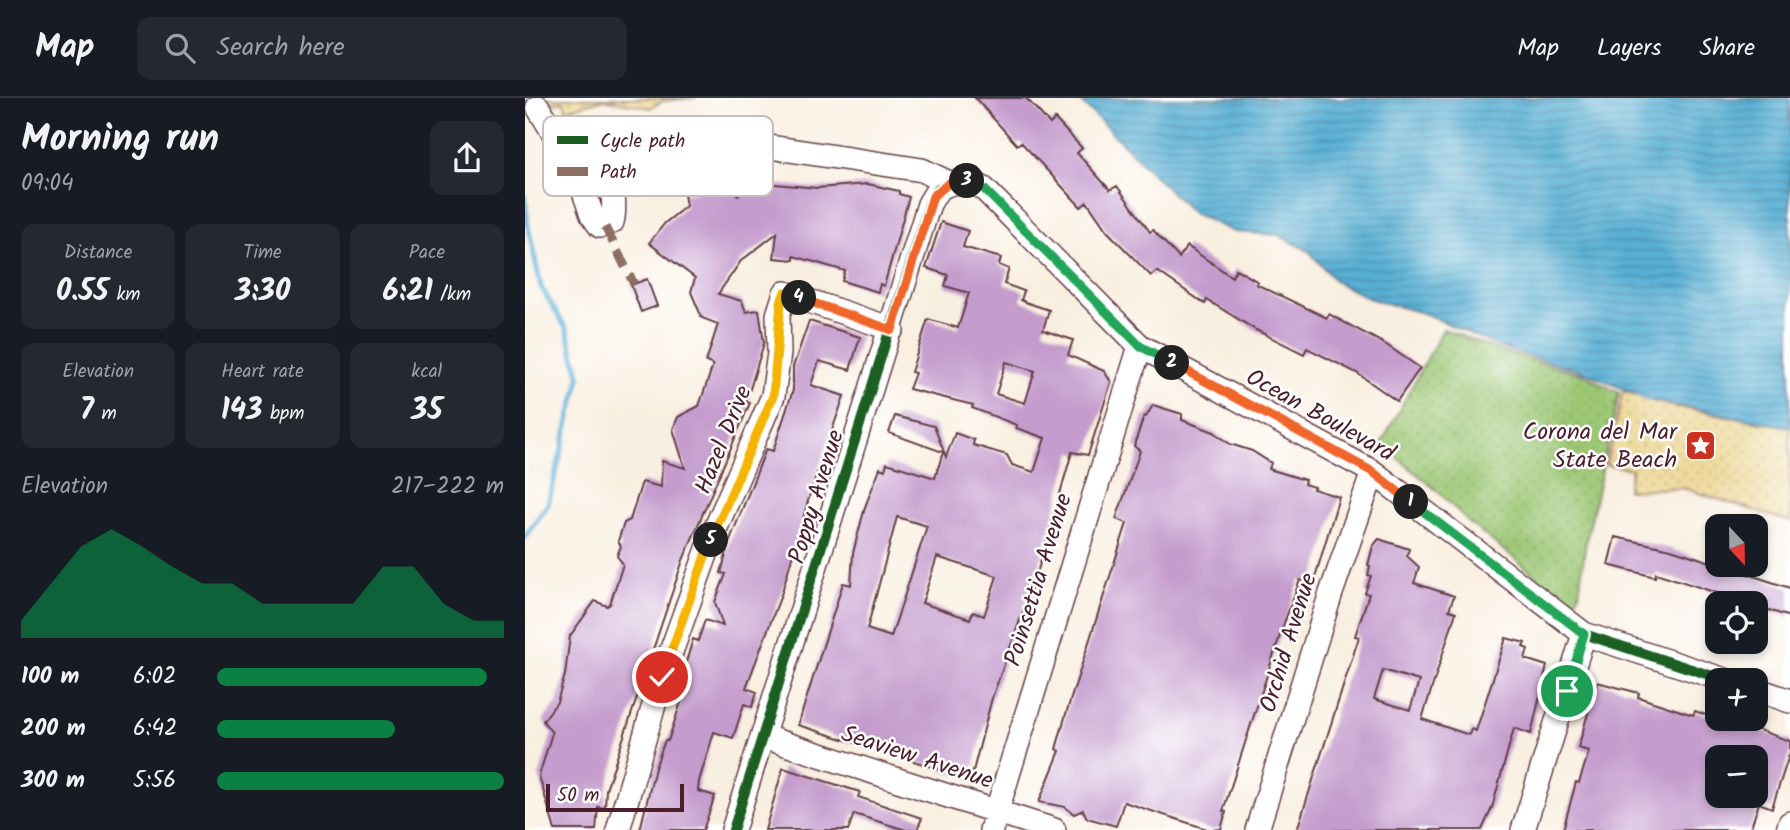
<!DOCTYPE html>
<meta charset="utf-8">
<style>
:root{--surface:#171b24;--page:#242831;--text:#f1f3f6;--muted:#9ea1a6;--line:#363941;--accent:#0b8043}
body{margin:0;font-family:Kalam,sans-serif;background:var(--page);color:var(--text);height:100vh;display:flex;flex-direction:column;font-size:26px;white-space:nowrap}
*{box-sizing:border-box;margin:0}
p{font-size:23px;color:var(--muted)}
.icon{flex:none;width:38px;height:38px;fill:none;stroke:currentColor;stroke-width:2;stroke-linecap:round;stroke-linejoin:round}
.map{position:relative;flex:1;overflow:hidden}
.panel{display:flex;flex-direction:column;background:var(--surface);width:525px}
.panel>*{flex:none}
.needle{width:46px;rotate:158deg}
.tools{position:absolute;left:1180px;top:416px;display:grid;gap:14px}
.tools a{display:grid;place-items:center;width:63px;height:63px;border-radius:14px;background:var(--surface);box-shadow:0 4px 10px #0003;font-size:35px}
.scale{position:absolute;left:21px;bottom:18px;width:138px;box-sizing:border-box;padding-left:7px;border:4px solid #4a1f2b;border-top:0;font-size:19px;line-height:24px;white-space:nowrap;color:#4a1f2b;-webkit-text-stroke:5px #fff;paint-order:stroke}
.pin{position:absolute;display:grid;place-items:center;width:60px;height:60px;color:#fff;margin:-30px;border:4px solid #fff;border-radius:50%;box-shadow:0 2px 7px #0007}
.km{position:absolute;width:35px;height:35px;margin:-18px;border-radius:50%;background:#222;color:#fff;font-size:19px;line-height:35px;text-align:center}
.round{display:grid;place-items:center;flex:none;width:74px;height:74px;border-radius:14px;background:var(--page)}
.overview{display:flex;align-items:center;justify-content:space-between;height:119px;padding:0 21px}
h1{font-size:38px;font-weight:700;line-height:52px}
.stats{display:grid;grid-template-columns:repeat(3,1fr);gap:10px;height:119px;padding:7px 21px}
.stats div{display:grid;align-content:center;border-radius:14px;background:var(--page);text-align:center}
.stats b{font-size:30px;font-weight:700}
.stats small{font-size:19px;font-weight:400}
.stats p{font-size:19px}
.chart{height:196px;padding:14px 21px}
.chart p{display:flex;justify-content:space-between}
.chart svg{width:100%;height:126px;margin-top:7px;fill:var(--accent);opacity:.7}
ul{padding:0 21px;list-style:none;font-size:23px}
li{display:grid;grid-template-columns:112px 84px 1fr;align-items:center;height:52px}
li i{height:18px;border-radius:9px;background:var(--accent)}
header{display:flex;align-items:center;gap:42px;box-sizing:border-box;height:98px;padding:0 35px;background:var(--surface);border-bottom:2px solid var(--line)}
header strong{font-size:33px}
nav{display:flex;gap:38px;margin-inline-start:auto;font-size:24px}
.search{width:490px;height:63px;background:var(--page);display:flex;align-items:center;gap:18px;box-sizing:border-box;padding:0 24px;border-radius:14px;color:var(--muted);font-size:26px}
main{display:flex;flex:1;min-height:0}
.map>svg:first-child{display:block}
.sand{fill:url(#sand-dots);stroke:#9c7c64;stroke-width:2}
.park{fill:url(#park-dots);stroke:#737350;stroke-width:2}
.water{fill:url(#water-rules);stroke:#516880;stroke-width:2}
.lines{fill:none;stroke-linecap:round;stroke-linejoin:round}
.stream{stroke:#58b0d5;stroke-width:5}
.building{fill:#c49ccd;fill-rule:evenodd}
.minor-casing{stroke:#643e46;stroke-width:26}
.minor{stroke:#fff;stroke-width:23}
.quiet{stroke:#8d6e63;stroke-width:9;stroke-dasharray:18 9;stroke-linecap:butt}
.cycleway-casing{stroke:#fff;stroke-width:15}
.cycleway{stroke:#1b5e20;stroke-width:10}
.split-1-casing{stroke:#fff;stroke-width:14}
.split-2-casing{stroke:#fff;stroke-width:14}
.split-3-casing{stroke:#fff;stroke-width:14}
.split-4-casing{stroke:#fff;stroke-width:14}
.split-5-casing{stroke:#fff;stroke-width:14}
.split-6-casing{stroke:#fff;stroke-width:14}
.split-1{stroke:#22a559;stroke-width:9}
.split-2{stroke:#f0652b;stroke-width:9}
.split-3{stroke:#22a559;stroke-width:9}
.split-4{stroke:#f0652b;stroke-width:9}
.split-5{stroke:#f5b400;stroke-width:9}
.split-6{stroke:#f5b400;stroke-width:9}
.labels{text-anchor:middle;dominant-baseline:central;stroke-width:5;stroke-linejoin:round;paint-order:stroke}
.street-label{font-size:24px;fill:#4a1f2b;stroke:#fff}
.poi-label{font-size:24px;fill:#4a1f2b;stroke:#fff;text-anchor:end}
.key{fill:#fff;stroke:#c9bcbf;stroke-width:2}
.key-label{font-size:19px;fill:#4a1f2b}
</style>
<header>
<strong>Map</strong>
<div class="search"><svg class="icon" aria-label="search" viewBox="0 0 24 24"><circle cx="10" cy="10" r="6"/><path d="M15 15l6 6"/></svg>Search here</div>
<nav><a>Map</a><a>Layers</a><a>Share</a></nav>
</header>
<main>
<section class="panel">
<div class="overview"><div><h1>Morning run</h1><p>09:04</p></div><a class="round"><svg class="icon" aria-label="share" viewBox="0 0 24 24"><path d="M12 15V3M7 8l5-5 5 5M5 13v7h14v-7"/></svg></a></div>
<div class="stats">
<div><p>Distance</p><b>0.55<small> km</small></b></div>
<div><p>Time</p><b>3:30</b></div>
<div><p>Pace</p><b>6:21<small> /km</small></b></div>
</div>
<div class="stats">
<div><p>Elevation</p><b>7<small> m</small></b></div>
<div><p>Heart rate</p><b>143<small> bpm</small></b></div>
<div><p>kcal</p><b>35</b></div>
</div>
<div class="chart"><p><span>Elevation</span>217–222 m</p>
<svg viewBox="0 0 160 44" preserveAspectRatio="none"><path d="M0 44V38L10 25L20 12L30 6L40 12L50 19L60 25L70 25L80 32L90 32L100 32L110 32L120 19L130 19L140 32L150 38L160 38V44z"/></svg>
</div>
<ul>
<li><b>100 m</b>6:02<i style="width:94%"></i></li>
<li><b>200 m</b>6:42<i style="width:62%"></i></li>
<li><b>300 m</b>5:56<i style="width:100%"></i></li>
</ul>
</section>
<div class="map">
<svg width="1265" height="732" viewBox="0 0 1265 732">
<defs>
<pattern id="sand-dots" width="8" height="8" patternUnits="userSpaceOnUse" patternTransform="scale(1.75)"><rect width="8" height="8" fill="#eeda9e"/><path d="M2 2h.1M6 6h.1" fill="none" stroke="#cebb88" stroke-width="1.8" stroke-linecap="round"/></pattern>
<pattern id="park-dots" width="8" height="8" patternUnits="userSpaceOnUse" patternTransform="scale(1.75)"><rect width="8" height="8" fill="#9cc774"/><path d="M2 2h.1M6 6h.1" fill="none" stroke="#88aa65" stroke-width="1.8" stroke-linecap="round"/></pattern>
<pattern id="water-rules" width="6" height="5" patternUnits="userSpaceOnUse" patternTransform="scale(1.75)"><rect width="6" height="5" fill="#58b0d5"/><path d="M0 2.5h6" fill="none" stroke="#4b8fad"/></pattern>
</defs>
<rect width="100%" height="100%" fill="#fff"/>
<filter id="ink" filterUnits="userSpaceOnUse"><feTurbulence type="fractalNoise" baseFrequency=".0143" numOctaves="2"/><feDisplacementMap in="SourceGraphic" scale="14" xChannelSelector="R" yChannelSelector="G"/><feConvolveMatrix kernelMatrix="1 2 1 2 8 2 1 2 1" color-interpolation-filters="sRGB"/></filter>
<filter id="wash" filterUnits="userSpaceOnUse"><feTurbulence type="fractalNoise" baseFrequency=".00686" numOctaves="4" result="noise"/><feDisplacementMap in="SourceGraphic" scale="28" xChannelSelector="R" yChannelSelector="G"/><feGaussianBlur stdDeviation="1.57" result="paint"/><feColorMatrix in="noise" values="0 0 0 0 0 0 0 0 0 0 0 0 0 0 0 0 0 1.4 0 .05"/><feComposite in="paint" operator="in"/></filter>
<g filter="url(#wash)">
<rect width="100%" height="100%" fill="#f9efe0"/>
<path class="sand" d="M 0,0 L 171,0 L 138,3 L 125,10 L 79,1 L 42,12 L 38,3 L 0,13 Z
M 1098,293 L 1144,308 L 1265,329 L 1265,424 L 1158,390 L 1102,392 L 1107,371 L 1081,367 Z"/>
<path class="park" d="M 918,231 L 978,254 L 1058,276 L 1094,295 L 1060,449 L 1054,497 L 1047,506 L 943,424 L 916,396 L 856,346 Z"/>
<path class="water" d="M 552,0 L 1265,0 L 1265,329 L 1123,302 L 1060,274 L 979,251 L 901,216 L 846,201 L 811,184 L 784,153 L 753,137 L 709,134 L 667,115 Z"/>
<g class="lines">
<path class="stream" d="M 0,99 L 3,128 L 16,189 L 42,232 L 55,280 L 23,406 L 0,439"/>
</g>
<g id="blocks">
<path class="building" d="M 450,0 L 501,0 L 525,26 L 530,21 L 557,50 L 552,55 L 585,92 L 592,88 L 625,134 L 628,132 L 654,160 L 662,148 L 707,179 L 711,171 L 733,184 L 731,186 L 802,220 L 804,216 L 860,246 L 895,270 L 872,303 L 832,275 L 782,250 L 779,256 L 731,232 L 682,202 L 680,206 L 632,173 L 626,178 L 582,133 L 562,104 L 556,109 L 496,44 L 492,47 Z
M 193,76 L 213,97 L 229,84 L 292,90 L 343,86 L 374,93 L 374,96 L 384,99 L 359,188 L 355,186 L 353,194 L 317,183 L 320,173 L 269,158 L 269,162 L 249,160 L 252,135 L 216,163 L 193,196 L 217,203 L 221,214 L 234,212 L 239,245 L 221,304 L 225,305 L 158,462 L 81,692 L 80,710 L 73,709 L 71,732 L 30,732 L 14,678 L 27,635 L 18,623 L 32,604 L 40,577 L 45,538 L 70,503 L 82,508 L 85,506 L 98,466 L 92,458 L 96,448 L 93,443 L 99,425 L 105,422 L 117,384 L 136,389 L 137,363 L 160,370 L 148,331 L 153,319 L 174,308 L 188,267 L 181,264 L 193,226 L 177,220 L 166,194 L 170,180 L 124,145 L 140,125 L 161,108 L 159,96 L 172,93 Z
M 416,124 L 443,133 L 438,149 L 476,160 L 474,167 L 484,171 L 479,186 L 499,193 L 496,202 L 500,204 L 524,212 L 518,232 L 548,242 L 543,257 L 579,273 L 586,284 L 563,357 L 547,354 L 513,472 L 467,600 L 446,681 L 273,627 L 318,485 L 326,487 L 328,455 L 340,409 L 355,370 L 360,372 L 362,365 L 410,380 L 418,354 L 364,335 L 370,318 L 409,328 L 421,359 L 430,335 L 449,342 L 448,347 L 482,357 L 487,367 L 509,374 L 520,340 L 491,330 L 492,327 L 447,310 L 448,307 L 384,291 L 390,275 L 386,274 L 403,221 L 433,230 L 444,195 L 420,188 L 423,177 L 401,170 ZM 481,264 L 510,273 L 500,305 L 471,296 ZM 372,419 L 402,428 L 366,539 L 342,531 ZM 412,459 L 472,478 L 459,518 L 448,514 L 445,521 L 397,505 Z
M 122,181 L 132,208 L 116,214 L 106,187 Z
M 284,223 L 335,239 L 325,272 L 294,263 L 286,287 L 319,298 L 285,396 L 257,494 L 221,590 L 232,594 L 227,609 L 219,606 L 208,640 L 189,634 L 174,683 L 173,693 L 190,698 L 178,732 L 115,732 L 130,670 L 140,642 L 143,643 L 156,604 L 164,572 L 159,571 L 168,541 L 173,543 L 180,522 L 198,528 L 190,504 L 201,476 L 196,475 L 205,442 L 241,351 L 248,353 L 268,292 L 268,269 Z
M 628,307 L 657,316 L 657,322 L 689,334 L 705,346 L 727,353 L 746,365 L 744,371 L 780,382 L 779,386 L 789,389 L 788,391 L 814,399 L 788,486 L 775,482 L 758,528 L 698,713 L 701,714 L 696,731 L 685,732 L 599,704 L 591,728 L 562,720 L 558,712 L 549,716 L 540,709 L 514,704 L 535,653 L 531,651 L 540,619 L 602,425 L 591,421 L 615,353 L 609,348 L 619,318 L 621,319 Z
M 1090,439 L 1146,451 L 1265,490 L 1265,519 L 1131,475 L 1130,479 L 1083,467 Z
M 854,441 L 884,451 L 882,458 L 894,469 L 889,485 L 929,498 L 924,512 L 931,514 L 897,621 L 944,637 L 946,631 L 951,633 L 981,540 L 1000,545 L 998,549 L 1003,551 L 1000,561 L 1022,568 L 1006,636 L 989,630 L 967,710 L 957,732 L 772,732 L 834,539 L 830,538 L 844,496 L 840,495 L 846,478 L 843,477 L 845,468 L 843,467 L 848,448 ZM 858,572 L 894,583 L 885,612 L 849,601 Z
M 1072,584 L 1114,595 L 1113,599 L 1168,617 L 1170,613 L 1192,621 L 1202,621 L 1265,643 L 1265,654 L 1247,710 L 1234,705 L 1225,732 L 1038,732 L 1051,684 L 1054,685 L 1064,653 L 1053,650 ZM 1192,660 L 1230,660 L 1230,698 L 1192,698 Z
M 258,670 L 335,694 L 333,699 L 397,720 L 392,732 L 381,732 L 329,716 L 323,732 L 240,732 Z"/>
</g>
</g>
<g filter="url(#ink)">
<use href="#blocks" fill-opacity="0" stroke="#643e46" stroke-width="2"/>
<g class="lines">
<defs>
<path id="minor" d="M 13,9 L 52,74 L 67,117 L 75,128 L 87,124 C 91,111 87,98 88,85 C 89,46 127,39 159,36 L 397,72 L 424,85
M 1230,591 L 1265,603
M 239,639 L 529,732
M 93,732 L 137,579 L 189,434 L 248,298 L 254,255 L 253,217 L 260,195 L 367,231
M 208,732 L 404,106 L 413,91 C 430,82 442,80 459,91 L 615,248 L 848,374 L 1059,536 L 1203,583
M 466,732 L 615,248
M 732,732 L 805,498 L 848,374
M 998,732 L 1059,536
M 1263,732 L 1265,725"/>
</defs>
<use href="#minor" class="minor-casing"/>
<use href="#minor" class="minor"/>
<path class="quiet" d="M 80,129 L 109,186"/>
<defs>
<path id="cycleway" d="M 208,732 L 404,106 L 413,91 C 430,82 442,80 459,91 L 615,248 L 848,374 L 1059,536 L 1203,583"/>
</defs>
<use href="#cycleway" class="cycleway-casing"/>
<use href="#cycleway" class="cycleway"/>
</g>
</g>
<g class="lines" filter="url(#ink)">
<defs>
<path id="split-1" d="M 886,404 L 1059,536 L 1042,593"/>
<path id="split-2" d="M 647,265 L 848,374 L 886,404"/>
<path id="split-3" d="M 442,83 L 459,91 L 615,248 L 647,265"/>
<path id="split-4" d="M 274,200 L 367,232 L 408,98 L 424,85 L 442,83"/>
<path id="split-5" d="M 186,442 L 248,298 L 256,204 L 260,194 L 274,200"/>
<path id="split-6" d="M 137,579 L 186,442"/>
</defs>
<use href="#split-1" class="split-1-casing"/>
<use href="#split-2" class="split-2-casing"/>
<use href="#split-3" class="split-3-casing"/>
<use href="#split-4" class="split-4-casing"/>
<use href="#split-5" class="split-5-casing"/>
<use href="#split-6" class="split-6-casing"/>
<use href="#split-1" class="split-1"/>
<use href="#split-2" class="split-2"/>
<use href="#split-3" class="split-3"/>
<use href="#split-4" class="split-4"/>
<use href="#split-5" class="split-5"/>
<use href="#split-6" class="split-6"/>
</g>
<defs>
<symbol id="sight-square" viewBox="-11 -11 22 22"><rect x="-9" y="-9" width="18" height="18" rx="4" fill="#c8321e" stroke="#fff"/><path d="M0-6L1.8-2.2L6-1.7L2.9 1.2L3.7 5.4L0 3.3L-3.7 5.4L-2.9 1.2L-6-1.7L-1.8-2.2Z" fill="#fff"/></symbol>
</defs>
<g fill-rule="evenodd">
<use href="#sight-square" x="1158" y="330" width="35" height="35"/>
</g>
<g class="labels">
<g class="street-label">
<text transform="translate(795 318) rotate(29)">Ocean Boulevard</text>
<text transform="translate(199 342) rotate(-68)">Hazel Drive</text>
<text transform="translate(292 399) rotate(-73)">Poppy Avenue</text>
<text transform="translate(514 482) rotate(-73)">Poinsettia Avenue</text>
<text transform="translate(764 545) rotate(-73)">Orchid Avenue</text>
<text transform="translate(392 660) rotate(18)">Seaview Avenue</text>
</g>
<g class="poi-label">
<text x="1152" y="334">Corona del Mar<tspan x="1152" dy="28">State Beach</tspan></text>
</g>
</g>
<rect x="18" y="18" width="230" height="80" rx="10" class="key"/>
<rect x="32" y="38" width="31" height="8" fill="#1b5e20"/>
<rect x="32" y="69" width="31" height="9" fill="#8d6e63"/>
<g class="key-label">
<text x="75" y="49">Cycle path</text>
<text x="75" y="80">Path</text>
</g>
</svg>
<div class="tools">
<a><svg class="needle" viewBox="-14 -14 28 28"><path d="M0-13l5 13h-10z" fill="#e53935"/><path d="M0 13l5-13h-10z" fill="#9ea1a6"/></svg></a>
<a><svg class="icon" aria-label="locate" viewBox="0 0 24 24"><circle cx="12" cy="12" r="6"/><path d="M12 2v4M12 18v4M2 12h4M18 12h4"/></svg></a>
<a>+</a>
<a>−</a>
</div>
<div class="scale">50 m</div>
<div class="pin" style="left:1042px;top:593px;background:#1e9e55"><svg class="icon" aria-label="arrive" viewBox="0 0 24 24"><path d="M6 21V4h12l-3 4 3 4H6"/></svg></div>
<div class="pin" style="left:137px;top:579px;background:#d93025"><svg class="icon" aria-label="check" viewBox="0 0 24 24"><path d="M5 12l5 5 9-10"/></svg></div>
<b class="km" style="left:886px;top:404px">1</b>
<b class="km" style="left:647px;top:265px">2</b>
<b class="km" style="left:442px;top:83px">3</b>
<b class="km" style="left:274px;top:200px">4</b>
<b class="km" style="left:186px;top:442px">5</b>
</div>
</main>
